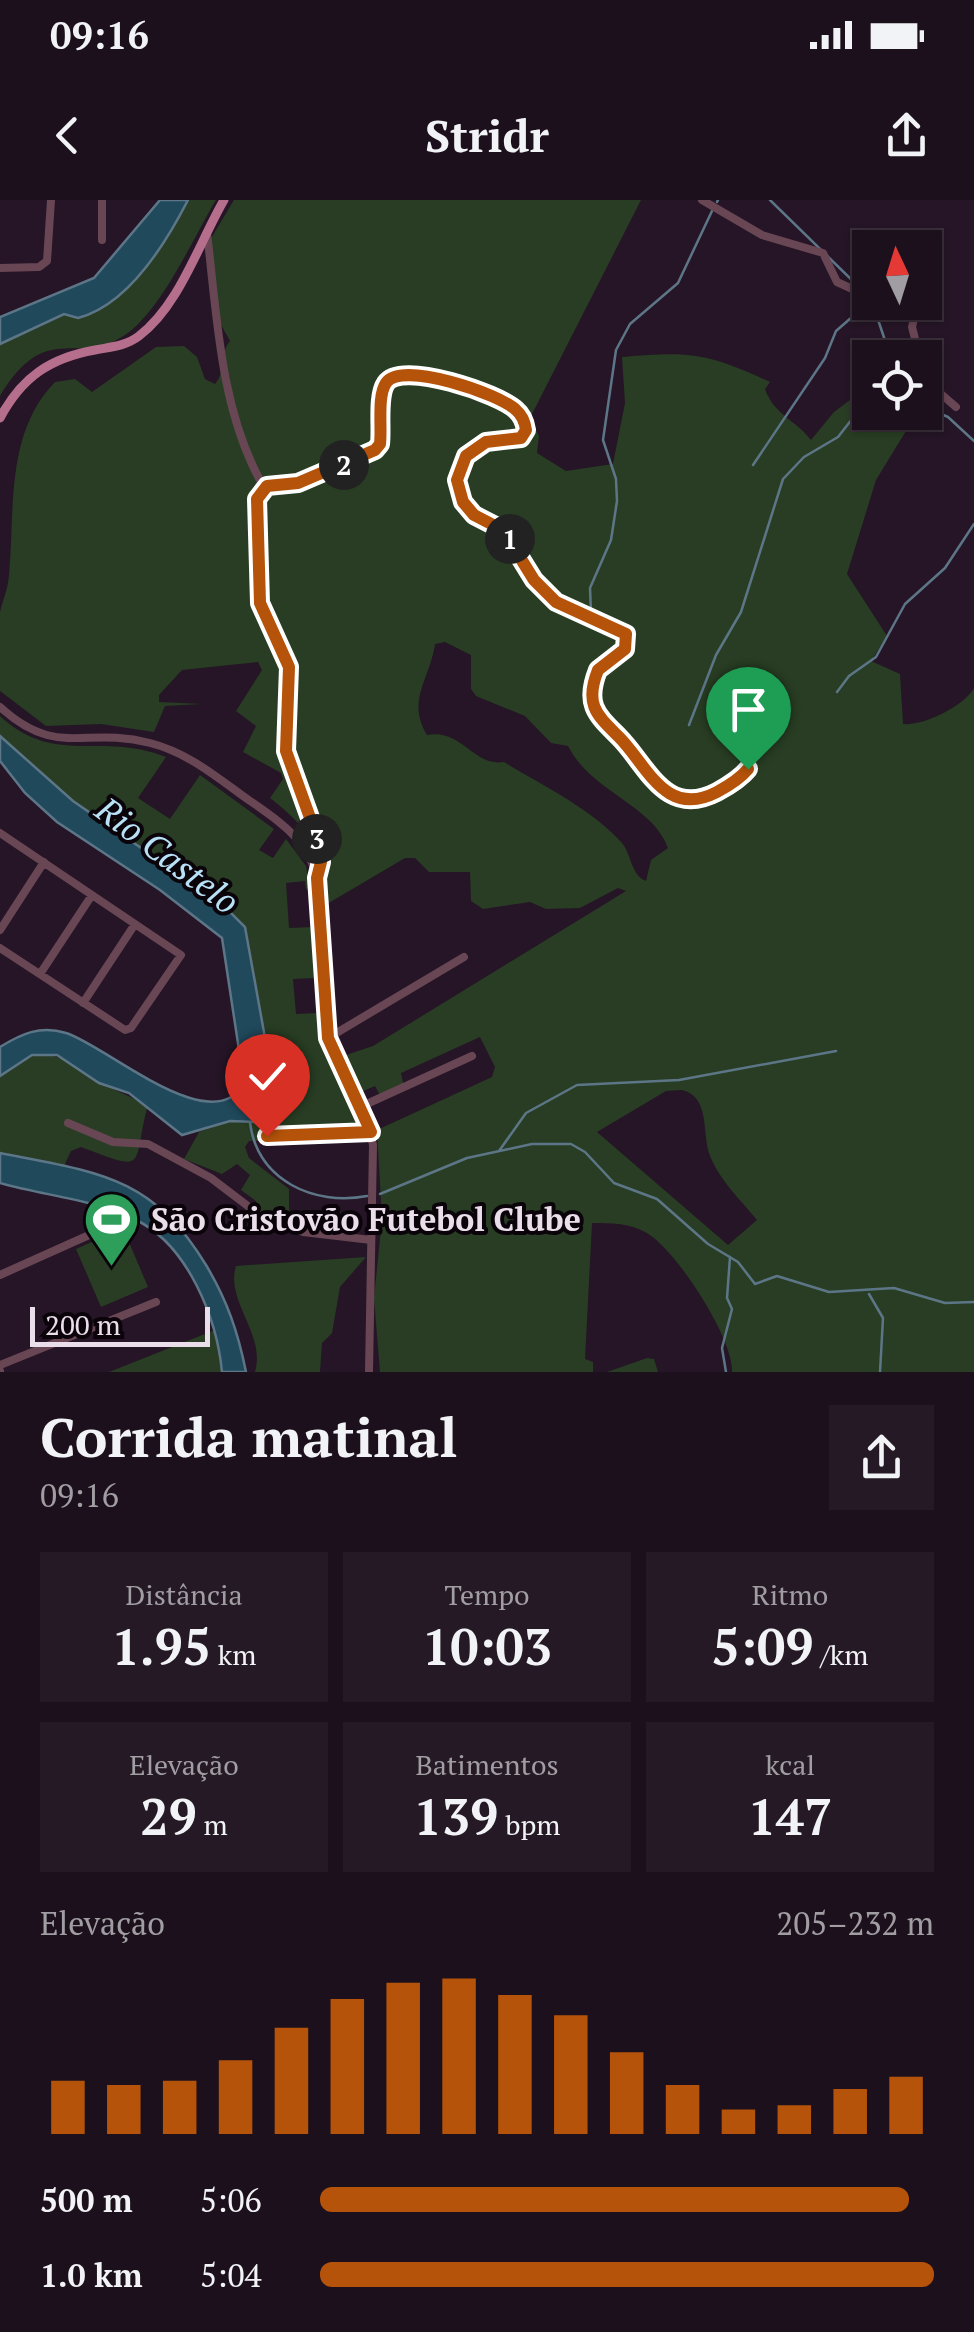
<!DOCTYPE html>
<html lang="pt">
<meta charset="utf-8">
<style>
:root{--surface:#1c101c;--page:#251925;--text:#f1f3f6;--muted:#a09da3;--line:#3a303b;--accent:#b45309}
body{margin:0;font-family:"PT Serif",serif;background:var(--page);color:var(--text);height:100vh;display:flex;flex-direction:column;font-size:38px;white-space:nowrap}
*{box-sizing:border-box;margin:0}
p{font-size:32px;color:var(--muted)}
.icon{flex:none;width:55px;height:55px;fill:none;stroke:currentColor;stroke-width:2;stroke-linecap:round;stroke-linejoin:round}
.map{position:relative;height:1172px;overflow:hidden}
.sheet{display:flex;flex-direction:column;background:var(--surface);flex:1}
.sheet>*{flex:none}
.needle{width:65px;rotate:356deg}
.buttons{position:absolute;left:852px;top:30px;display:grid;gap:20px}
.buttons a{display:grid;place-items:center;width:90px;height:90px;border-radius:0px;background:var(--surface);box-shadow:0 2px 8px #0004,0 0 0 2px var(--line);font-size:50px}
.scale{position:absolute;left:30px;bottom:25px;width:180px;box-sizing:border-box;padding-left:10px;border:5px solid #eadeea;border-top:0;font-size:28px;line-height:35px;white-space:nowrap;color:#eadeea;-webkit-text-stroke:8px #0a040a;paint-order:stroke}
.pin{position:absolute;display:grid;place-items:center;width:85px;height:85px;color:#fff;margin:-102px -42px;border-radius:50% 50% 50% 0;rotate:-45deg;box-shadow:0 0 10px #0007}
.pin .icon{rotate:45deg}
.km{position:absolute;width:50px;height:50px;margin:-25px;border-radius:50%;background:#222;color:#fff;font-size:28px;line-height:50px;text-align:center}
.round{display:grid;place-items:center;flex:none;width:105px;height:105px;border-radius:0px;background:var(--page)}
.summary{display:flex;align-items:center;justify-content:space-between;height:170px;padding:0 40px}
h1{font-size:55px;font-weight:700;line-height:75px}
.metrics{display:grid;grid-template-columns:repeat(3,1fr);gap:15px;height:170px;padding:10px 40px}
.metrics div{display:grid;align-content:center;border-radius:0px;background:var(--page);text-align:center}
.metrics b{font-size:50px;font-weight:700}
.metrics small{font-size:28px;font-weight:400}
.metrics p{font-size:28px}
.chart{height:280px;padding:20px 40px}
.chart p{display:flex;justify-content:space-between}
.chart svg{width:100%;height:180px;margin-top:10px;stroke:var(--accent);stroke-width:6}
ul{padding:0 40px;list-style:none;font-size:32px}
li{display:grid;grid-template-columns:160px 120px 1fr;align-items:center;height:75px}
li i{height:25px;border-radius:12px;background:var(--accent)}
.status{display:flex;justify-content:space-between;align-items:center;height:70px;padding:0 50px;background:var(--surface);direction:ltr}
.status svg{height:28px;fill:currentColor}
header{display:flex;justify-content:space-between;align-items:center;height:130px;padding:0 40px;background:var(--surface);font-size:45px;font-weight:700}
.map>svg:first-child{display:block}
.green{fill:#283d23;fill-rule:evenodd}
.water{fill:#20495c;stroke:#5d7687;stroke-width:2.5}
.lines{fill:none;stroke-linecap:round;stroke-linejoin:round}
.stream{stroke:#5d7687;stroke-width:2.5}
.minor{stroke:#694654;stroke-width:8}
.major{stroke:#b66e8d;stroke-width:9}
.route-casing{stroke:#fff;stroke-width:20}
.route{stroke:#b45309;stroke-width:12}
.labels{text-anchor:middle;dominant-baseline:central;stroke-width:8;stroke-linejoin:round;paint-order:stroke}
.poi-label{font-size:32px;font-weight:bold;fill:#eadeea;stroke:#0a040a;text-anchor:start}
.water-label{font-size:35px;font-style:italic;fill:#b8e1f6;stroke:#0a040a}
</style>
<div class="status"><b>09:16</b><svg viewBox="0 0 49 12"><path d="M0 12V9h3v3zM5 12V6h3v6zM10 12V3h3v9zM15 12V0h3v12zM26 1h20v11H26zM47 4h2v5h-2z"/></svg></div>
<header><svg class="icon" aria-label="back" viewBox="0 0 24 24"><path d="M15 5l-7 7 7 7"/></svg>Stridr<svg class="icon" aria-label="share" viewBox="0 0 24 24"><path d="M12 15V3M7 8l5-5 5 5M5 13v7h14v-7"/></svg></header>
<div class="map">
<svg width="974" height="1172" viewBox="0 0 974 1172">
<rect width="100%" height="100%" fill="#251526"/>
<path class="green" d="M 188,0 L 216,0 C 193,38 162,110 125,135 C 76,168 47,118 0,196 L 0,144 L 64,114 L 78,118 C 128,105 166,43 188,0 Z
M 234,0 L 641,0 L 530,218 L 539,236 L 537,253 L 566,271 L 613,264 L 625,203 L 622,157 C 689,151 708,153 770,182 L 765,189 C 774,215 796,220 811,240 L 834,212 L 870,185 L 870,212 L 917,213 L 876,280 L 847,374 L 887,436 L 871,461 L 900,474 L 903,524 C 924,526 964,506 974,488 L 974,1172 L 732,1172 C 734,1139 676,1050 647,1033 C 630,1023 611,1023 592,1023 L 585,1159 L 593,1162 L 593,1172 L 380,1172 L 374,1098 L 382,1019 L 377,930 L 492,877 L 495,867 L 480,837 L 401,873 L 404,888 L 382,899 L 375,886 L 361,892 L 343,856 L 373,846 L 626,691 L 618,688 L 580,708 L 546,709 L 530,702 L 483,709 L 471,701 L 470,672 L 429,672 L 415,658 L 405,658 L 327,704 C 323,651 312,631 270,598 L 283,579 L 281,573 L 243,552 L 256,526 L 236,511 L 262,470 L 258,462 L 182,470 L 159,495 L 159,502 L 202,504 L 165,506 L 154,532 L 101,524 L 46,526 L 0,491 C 0,467 0,436 0,412 C 3,399 8,389 9,375 C 15,310 5,233 55,182 L 75,179 L 92,192 L 156,147 L 184,146 L 197,157 L 205,179 L 215,184 C 226,172 219,154 230,141 L 214,112 L 210,40 ZM 445,442 L 471,455 L 471,489 L 476,496 L 525,516 L 551,543 L 568,546 C 592,593 652,604 668,648 L 651,660 L 646,681 C 631,675 632,656 622,643 C 592,609 542,585 504,562 C 473,567 463,529 427,535 C 406,501 430,479 435,444 ZM 682,890 C 710,897 702,931 709,953 C 718,979 740,999 757,1020 L 728,1045 L 597,932 L 666,891 Z
M 0,516 C 55,567 100,531 166,557 L 138,598 L 170,619 L 200,575 L 274,629 L 259,650 L 273,658 L 286,639 L 306,666 L 310,688 L 306,689 L 305,681 L 286,683 L 289,728 L 313,727 L 315,778 L 293,779 L 296,814 L 318,813 L 319,828 L 327,833 L 366,927 L 290,927 L 278,940 L 249,941 L 245,947 L 249,958 L 289,989 L 289,1016 L 277,1026 L 261,1022 L 256,1001 L 241,990 L 250,975 L 237,964 L 222,974 L 184,959 L 199,932 L 230,921 L 245,923 L 265,911 L 271,871 L 245,727 L 221,703 L 73,601 L 0,535 Z
M 32,855 C 61,852 75,866 98,881 C 115,892 131,894 147,908 C 132,967 149,973 81,947 L 71,951 L 64,966 L 0,953 L 0,876 Z
M 123,1028 L 148,1087 L 101,1107 L 76,1049 Z
M 366,1057 L 340,1087 L 332,1133 L 322,1143 L 320,1172 L 255,1172 C 266,1134 225,1101 236,1066 Z
M 215,1130 L 222,1172 L 109,1172 Z
M 647,1158 L 654,1159 L 658,1172 L 607,1172 Z"/>
<path class="water" d="M 160,0 L 188,0 C 166,43 128,105 78,118 L 64,114 L 0,144 L 0,117 L 94,78 Z
M 0,536 L 73,601 L 221,703 L 245,727 L 271,871 L 265,911 L 256,922 L 230,921 L 182,935 L 129,893 L 99,883 L 57,855 L 32,855 L 0,876 L 0,847 C 21,834 40,825 66,833 C 104,844 213,942 244,883 L 222,738 L 160,690 L 57,622 L 25,593 L 0,561 Z
M 0,953 C 96,972 152,975 206,1065 C 227,1100 238,1132 246,1172 L 222,1172 C 217,1119 188,1045 136,1020 C 94,999 45,996 0,983 Z"/>
<g class="lines">
<path class="stream" d="M 770,0 L 859,87
M 717,2 L 718,0
M 872,102 L 891,158
M 925,207 L 948,217 L 974,241
M 753,265 L 825,158 L 836,131 L 859,111 L 864,99
M 591,412 L 590,388 L 611,340 L 617,301 L 616,279 L 603,240 L 616,150 L 630,124 L 678,83 L 712,11
M 837,492 L 849,476 L 876,457 L 905,404 L 945,368 L 974,324
M 689,525 L 716,455 L 741,412 L 783,279 L 804,257 L 838,237 L 870,196
M 250,923 C 258,981 314,1006 367,996
M 499,951 L 526,913 L 577,885 L 679,880 L 836,851
M 380,994 L 467,958 L 532,944 L 571,944 L 585,952 L 614,983 L 657,999 L 708,1044 L 738,1062 L 755,1084 L 777,1076 L 829,1092 L 894,1088 L 945,1103 L 974,1102
M 869,1094 L 883,1118 L 880,1172
M 726,1172 L 722,1148 L 732,1109 L 727,1098 L 730,1057"/>
<path class="minor" d="M 702,0 L 762,35 L 823,53 L 837,82 L 870,97
M 207,33 C 217,115 220,208 261,282 C 288,299 351,266 375,250 L 380,244 L 385,184 C 409,159 528,197 525,234 L 516,239 L 485,241 L 466,256 L 457,280 L 463,303 L 474,315 L 503,330 L 534,381 L 556,402 L 626,434 L 625,449 C 600,469 576,493 604,526 C 609,532 616,534 621,540 C 639,562 653,589 682,598 C 705,600 741,588 748,564
M 102,40 L 102,0
M 0,68 L 39,67 L 47,61 L 51,0
M 918,102 L 912,127 L 920,158
M 925,167 L 941,194 L 956,207
M 267,286 L 257,299 L 260,403 L 289,467 L 286,551 L 318,640 L 321,662 L 317,678
M 0,507 C 57,559 84,526 150,543 C 186,552 214,575 243,596 C 263,610 287,625 302,645 C 337,693 318,783 328,840 C 335,878 366,907 373,945 L 369,1172
M 0,633 L 181,755 L 131,828 L 125,830 L 0,748
M 0,730 L 44,662
M 40,774 L 92,695
M 83,803 L 135,724
M 328,838 L 464,757
M 360,907 L 472,856
M 68,923 L 113,942 L 148,944 L 211,978 L 270,1023 L 303,1032 L 371,1040
M 267,936 L 371,932
M 0,1075 L 107,1027
M 0,1165 L 156,1102
M 0,1171 L 0,1172"/>
<path class="major" d="M 0,218 C 22,177 50,158 95,150 C 111,147 126,146 139,136 C 179,106 199,43 224,0"/>
</g>
<g class="lines">
<defs>
<path id="route" d="M 267,936 L 371,932 L 328,838 L 317,678 L 321,662 L 318,640 L 286,551 L 289,467 L 260,403 L 257,299 L 267,286 L 298,283 L 375,250 L 380,244 C 382,228 377,196 386,183 C 401,160 500,194 516,210 C 522,215 525,223 526,230 L 521,238 L 486,242 L 466,256 L 457,280 L 463,302 L 474,315 L 503,330 L 534,380 L 556,402 L 626,434 L 625,449 L 598,470 C 584,505 597,515 619,537 C 647,565 665,619 717,592 C 728,586 740,579 748,569"/>
</defs>
<use href="#route" class="route-casing"/>
<use href="#route" class="route"/>
</g>
<defs>
<symbol id="stadium-pin" viewBox="-11 -11 22 30"><path d="M0 17L-7.5 6A9.5 9.5 0 1 1 7.5 6Z" fill="#2e9e5b" stroke="#0a040a"/><path d="M0-5a6.5 5 0 1 0 0 10a6.5 5 0 1 0 0-10ZM-3.5-1.8h7v3.6h-7Z" fill="#fff"/></symbol>
</defs>
<g fill-rule="evenodd">
<use href="#stadium-pin" x="80" y="988" width="63" height="86"/>
</g>
<g class="labels">
<g class="poi-label">
<text x="151" y="1019">São Cristovão Futebol Clube</text>
</g>
<g class="water-label">
<text transform="translate(168 655) rotate(37)">Rio Castelo</text>
</g>
</g>
</svg>
<div class="buttons">
<a><svg class="needle" viewBox="-14 -14 28 28"><path d="M0-13l5 13h-10z" fill="#e53935"/><path d="M0 13l5-13h-10z" fill="#a09da3"/></svg></a>
<a><svg class="icon" aria-label="locate" viewBox="0 0 24 24"><circle cx="12" cy="12" r="6"/><path d="M12 2v4M12 18v4M2 12h4M18 12h4"/></svg></a>
</div>
<div class="scale">200 m</div>
<div class="pin" style="left:748px;top:569px;background:#1e9e55"><svg class="icon" aria-label="arrive" viewBox="0 0 24 24"><path d="M6 21V4h12l-3 4 3 4H6"/></svg></div>
<div class="pin" style="left:267px;top:936px;background:#d93025"><svg class="icon" aria-label="check" viewBox="0 0 24 24"><path d="M5 12l5 5 9-10"/></svg></div>
<b class="km" style="left:510px;top:339px">1</b>
<b class="km" style="left:344px;top:265px">2</b>
<b class="km" style="left:317px;top:639px">3</b>
</div>
<section class="sheet">
<div class="summary"><div><h1>Corrida matinal</h1><p>09:16</p></div><a class="round"><svg class="icon" aria-label="share" viewBox="0 0 24 24"><path d="M12 15V3M7 8l5-5 5 5M5 13v7h14v-7"/></svg></a></div>
<div class="metrics">
<div><p>Distância</p><b>1.95<small> km</small></b></div>
<div><p>Tempo</p><b>10:03</b></div>
<div><p>Ritmo</p><b>5:09<small> /km</small></b></div>
</div>
<div class="metrics">
<div><p>Elevação</p><b>29<small> m</small></b></div>
<div><p>Batimentos</p><b>139<small> bpm</small></b></div>
<div><p>kcal</p><b>147</b></div>
</div>
<div class="chart"><p><span>Elevação</span>205–232 m</p>
<svg viewBox="0 0 160 44" preserveAspectRatio="none"><path d="M5 44V31M15 44V32M25 44V31M35 44V26M45 44V18M55 44V11M65 44V7M75 44V6M85 44V10M95 44V15M105 44V24M115 44V32M125 44V38M135 44V37M145 44V33M155 44V30"/></svg>
</div>
<ul>
<li><b>500 m</b>5:06<i style="width:96%"></i></li>
<li><b>1.0 km</b>5:04<i style="width:100%"></i></li>
</ul>
</section>
